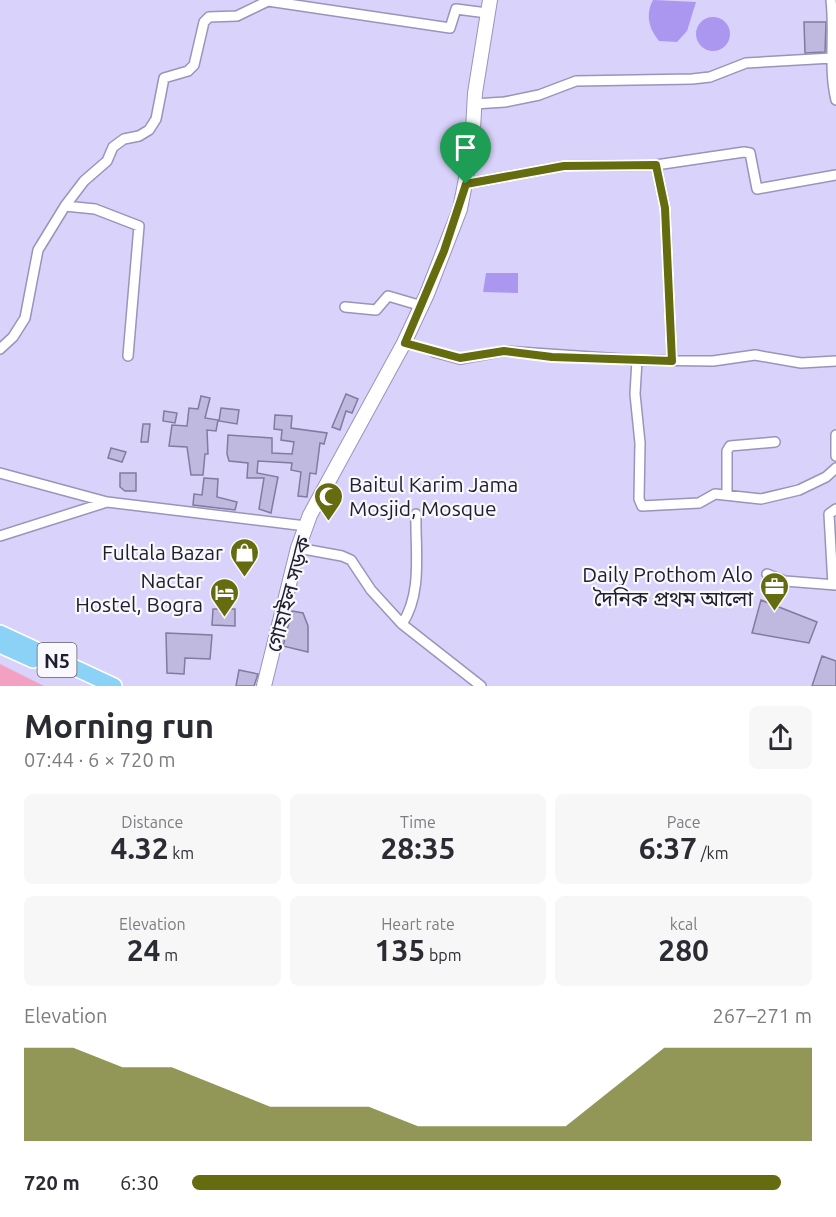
<!DOCTYPE html>
<meta charset="utf-8">
<style>
:root{--surface:#fff;--page:#f7f7f7;--text:#2b2b33;--muted:#7c7c81;--accent:#656b0f}
body{margin:0;font-family:Ubuntu,"Noto Sans Bengali",sans-serif;background:var(--page);color:var(--text);height:100vh;display:flex;flex-direction:column;font-size:22px;white-space:nowrap}
*{box-sizing:border-box;margin:0}
p{font-size:20px;color:var(--muted)}
.icon{flex:none;width:33px;height:33px;fill:none;stroke:currentColor;stroke-width:2;stroke-linecap:round;stroke-linejoin:round}
.map{position:relative;height:686px;overflow:hidden}
.drawer{display:flex;flex-direction:column;background:var(--surface);flex:1}
.drawer>*{flex:none}
.pin{position:absolute;display:grid;place-items:center;width:51px;height:51px;color:#fff;margin:-62px -26px;border-radius:50% 50% 50% 0;rotate:-45deg;box-shadow:0 0 6px #0007}
.pin .icon{rotate:45deg}
.round{display:grid;place-items:center;flex:none;width:63px;height:63px;border-radius:9px;background:var(--page)}
.headline{display:flex;align-items:center;justify-content:space-between;height:102px;padding:0 24px}
h1{font-size:33px;font-weight:700;line-height:45px}
.stats{display:grid;grid-template-columns:repeat(3,1fr);gap:9px;height:102px;padding:6px 24px}
.stats div{display:grid;align-content:center;border-radius:9px;background:var(--page);text-align:center}
.stats b{font-size:30px;font-weight:700}
.stats small{font-size:16px;font-weight:400}
.stats p{font-size:16px}
.chart{height:168px;padding:12px 24px}
.chart p{display:flex;justify-content:space-between}
.chart svg{width:100%;height:108px;margin-top:6px;fill:var(--accent);opacity:.7}
ul{padding:0 24px;list-style:none;font-size:20px}
li{display:grid;grid-template-columns:96px 72px 1fr;align-items:center;height:45px}
li i{height:15px;border-radius:8px;background:var(--accent)}
.map>svg:first-child{display:block}
.green{fill:#f2a1c2}
.water{fill:#ab96f0}
.building{fill:#bfb8df;stroke:#827a9f;stroke-width:1.5}
.lines{fill:none;stroke-linecap:round;stroke-linejoin:round}
.pedestrian-casing{stroke:#9b93ba;stroke-width:10}
.minor-casing{stroke:#9b93ba;stroke-width:12}
.secondary-casing{stroke:#9b93ba;stroke-width:16}
.trunk-casing{stroke:#fff;stroke-width:18}
.pedestrian{stroke:#fff;stroke-width:7}
.minor{stroke:#fff;stroke-width:9}
.secondary{stroke:#fff;stroke-width:14}
.trunk{stroke:#8cd2f7;stroke-width:15}
.route-casing{stroke:#fff;stroke-width:12}
.route{stroke:#656b0f;stroke-width:8}
.labels{text-anchor:middle;dominant-baseline:central;stroke-width:4.5;stroke-linejoin:round;paint-order:stroke}
.shield{fill:#f9f8fc;stroke:#615f6a;stroke-width:1.5}
.shield-label{font-size:20px;font-weight:bold;fill:#201d2c}
.poi-label{font-size:21px;fill:#201d2c;stroke:#f9f8fc;text-anchor:end}
.street-label{font-size:21px;fill:#201d2c;stroke:#f9f8fc}
</style>
<div class="map">
<svg width="836" height="686" viewBox="0 0 836 686">
<rect width="100%" height="100%" fill="#d9d2fa"/>
<path class="green" d="M 0,664 L 44,686 L 0,686 Z"/>
<path class="water" d="M 653,0 L 696,2 L 687,31 L 677,42 L 659,41 C 649,29 645,15 653,0 Z
M696 34a17 17 0 1 1 34 0a17 17 0 1 1-34 0Z
M 486,273 L 518,273 L 518,293 L 483,292 Z"/>
<path class="building" d="M 804,22 L 826,22 L 825,52 L 805,53 Z
M 346,394 L 358,399 L 352,413 L 346,411 L 340,430 L 332,427 Z
M 201,396 L 210,398 L 205,418 L 218,420 L 216,431 L 207,430 L 208,454 L 205,454 L 203,475 L 191,475 L 187,447 L 169,446 L 172,425 L 187,426 L 189,408 L 198,409 Z
M 221,408 L 239,410 L 237,424 L 219,421 Z
M 164,411 L 177,413 L 175,423 L 163,421 Z
M 275,415 L 292,416 L 291,428 L 327,433 L 324,444 L 320,443 L 316,474 L 310,473 L 307,497 L 298,496 L 301,472 L 291,470 L 292,463 L 258,461 L 257,473 L 278,477 L 271,513 L 259,509 L 264,478 L 247,478 L 248,463 L 229,461 L 227,454 L 228,435 L 272,438 L 272,453 L 292,454 L 294,442 L 281,440 L 282,430 L 274,429 Z
M 143,424 L 150,424 L 148,442 L 141,442 Z
M 111,448 L 126,452 L 122,462 L 108,458 Z
M 120,473 L 136,473 L 136,491 L 125,491 L 120,487 Z
M 204,478 L 218,479 L 217,497 L 237,502 L 235,510 L 193,505 L 194,494 L 202,495 Z
M 761,600 L 817,622 L 809,643 L 752,633 Z
M 213,609 L 235,609 L 235,626 L 212,625 Z
M 292,611 L 303,613 L 308,626 L 308,652 L 283,646 Z
M 166,633 L 212,635 L 210,659 L 185,658 L 184,674 L 167,673 Z
M 822,656 L 836,661 L 836,686 L 812,686 Z
M 239,670 L 258,674 L 254,686 L 236,686 Z"/>
<g class="lines">
<defs>
<path id="pedestrian" d="M 404,343 L 434,352"/>
<path id="minor" d="M 831,0 C 835,33 828,67 836,100
M 474,104 L 505,102 L 539,95 L 576,81 L 692,79 L 710,77 L 746,63 L 832,58
M 656,165 L 665,208 L 672,361
M 466,184 L 564,166 L 656,165 L 744,152 L 750,153 L 757,189 L 836,175
M 65,206 L 95,209 L 139,226 L 128,356
M 345,307 L 376,310 L 388,296 L 422,306
M 0,349 L 13,337 L 25,318 L 38,250 L 65,206 L 84,181 L 107,161 L 113,147 L 124,139 L 139,136 L 149,130 L 156,119 L 164,78 L 188,71 L 194,65 L 204,22 L 209,17 L 237,16 L 268,1 L 450,28 L 456,9 L 487,13
M 434,352 L 460,359 L 504,351 L 637,360 L 713,361 L 755,355 L 801,363 L 836,361
M 637,360 L 635,394 L 640,443 L 639,499 L 642,506 L 699,503 L 715,494 L 761,499 L 799,490 L 826,477 L 836,468
M 836,435 L 836,456
M 0,473 L 107,502 L 306,526
M 727,494 L 727,451 L 730,446 L 775,442
M 0,536 L 107,502
M 298,548 L 342,556 L 351,560 L 371,590 L 402,624 L 481,686
M 767,574 L 785,581 L 836,585
M 833,585 L 829,514 L 836,509
M 402,624 C 423,593 415,549 416,514"/>
<path id="secondary" d="M 264,686 L 298,548 L 310,515 L 404,343 L 427,294 L 460,209 L 472,148 L 475,93 L 490,0"/>
<path id="trunk" d="M 0,633 L 114,686
M 0,645 L 33,660"/>
</defs>
<use href="#pedestrian" class="pedestrian-casing"/>
<use href="#minor" class="minor-casing"/>
<use href="#secondary" class="secondary-casing"/>
<use href="#trunk" class="trunk-casing"/>
<use href="#pedestrian" class="pedestrian"/>
<use href="#minor" class="minor"/>
<use href="#secondary" class="secondary"/>
<use href="#trunk" class="trunk"/>
</g>
<g class="lines">
<defs>
<path id="route" d="M 656,165 L 665,208 L 672,361 L 552,357 L 504,351 L 460,358 L 405,343 L 444,251 L 466,184 L 564,166 Z"/>
</defs>
<use href="#route" class="route-casing"/>
<use href="#route" class="route"/>
</g>
<defs>
<symbol id="mosque-pin" viewBox="-11 -11 22 30"><path d="M0 17L-7.5 6A9.5 9.5 0 1 1 7.5 6Z" fill="#656b0f" stroke="#f9f8fc"/><path d="M3.5-4.9A6 6 0 1 0 3.5 4.9A5 5 0 1 1 3.5-4.9Z" fill="#fff"/></symbol>
<symbol id="shop-pin" viewBox="-11 -11 22 30"><path d="M0 17L-7.5 6A9.5 9.5 0 1 1 7.5 6Z" fill="#656b0f" stroke="#f9f8fc"/><path d="M-5-2.5h2.3a2.7 3.5 0 0 1 5.4 0H5L5.5 6h-11ZM-1.5-2.5h3a1.5 2.3 0 0 0-3 0Z" fill="#fff"/></symbol>
<symbol id="office-pin" viewBox="-11 -11 22 30"><path d="M0 17L-7.5 6A9.5 9.5 0 1 1 7.5 6Z" fill="#656b0f" stroke="#f9f8fc"/><path d="M-6-3h4V-5.5h4V-3h4V5H-6ZM-1-4.5V-3h2v-1.5ZM-6 0V1H6V0Z" fill="#fff"/></symbol>
<symbol id="hotel-pin" viewBox="-11 -11 22 30"><path d="M0 17L-7.5 6A9.5 9.5 0 1 1 7.5 6Z" fill="#656b0f" stroke="#f9f8fc"/><path d="M-6-4.5h1.5V1H6V5H4.5V3h-9V5H-6ZM-4 0a1.8 1.8 0 1 1 3.6 0ZM.5 0V-2.5h3Q6-2.5 6 0Z" fill="#fff"/></symbol>
</defs>
<g fill-rule="evenodd">
<use href="#mosque-pin" x="312" y="480" width="33" height="45"/>
<use href="#shop-pin" x="228" y="536" width="33" height="45"/>
<use href="#office-pin" x="758" y="570" width="33" height="45"/>
<use href="#hotel-pin" x="208" y="576" width="33" height="45"/>
</g>
<g class="labels">
<rect class="shield" x="37.5" y="643" width="39" height="34" rx="4.5"/>
<g class="shield-label">
<text x="57" y="660">N5</text>
</g>
<g class="poi-label">
<text x="349" y="484" text-anchor="start">Baitul Karim Jama<tspan x="349" dy="24">Mosjid, Mosque</tspan></text>
<text x="223" y="552">Fultala Bazar</text>
<text x="753" y="574">Daily Prothom Alo<tspan x="753" dy="24">দৈনিক প্রথম আলো</tspan></text>
<text x="203" y="580">Nactar<tspan x="203" dy="24">Hostel, Bogra</tspan></text>
</g>
<g class="street-label">
<text transform="translate(288 594) rotate(-75)">গোহাইল সড়ক</text>
</g>
</g>
</svg>
<div class="pin" style="left:466px;top:184px;background:#1e9e55"><svg class="icon" aria-label="arrive" viewBox="0 0 24 24"><path d="M6 21V4h12l-3 4 3 4H6"/></svg></div>
</div>
<section class="drawer">
<div class="headline"><div><h1>Morning run</h1><p>07:44 · 6 × 720 m</p></div><a class="round"><svg class="icon" aria-label="share" viewBox="0 0 24 24"><path d="M12 15V3M7 8l5-5 5 5M5 13v7h14v-7"/></svg></a></div>
<div class="stats">
<div><p>Distance</p><b>4.32<small> km</small></b></div>
<div><p>Time</p><b>28:35</b></div>
<div><p>Pace</p><b>6:37<small> /km</small></b></div>
</div>
<div class="stats">
<div><p>Elevation</p><b>24<small> m</small></b></div>
<div><p>Heart rate</p><b>135<small> bpm</small></b></div>
<div><p>kcal</p><b>280</b></div>
</div>
<div class="chart"><p><span>Elevation</span>267–271 m</p>
<svg viewBox="0 0 160 44" preserveAspectRatio="none"><path d="M0 44V6L10 6L20 14L30 14L40 22L50 30L60 30L70 30L80 38L90 38L100 38L110 38L120 22L130 6L140 6L150 6L160 6V44z"/></svg>
</div>
<ul>
<li><b>720 m</b>6:30<i style="width:95%"></i></li>
</ul>
</section>
